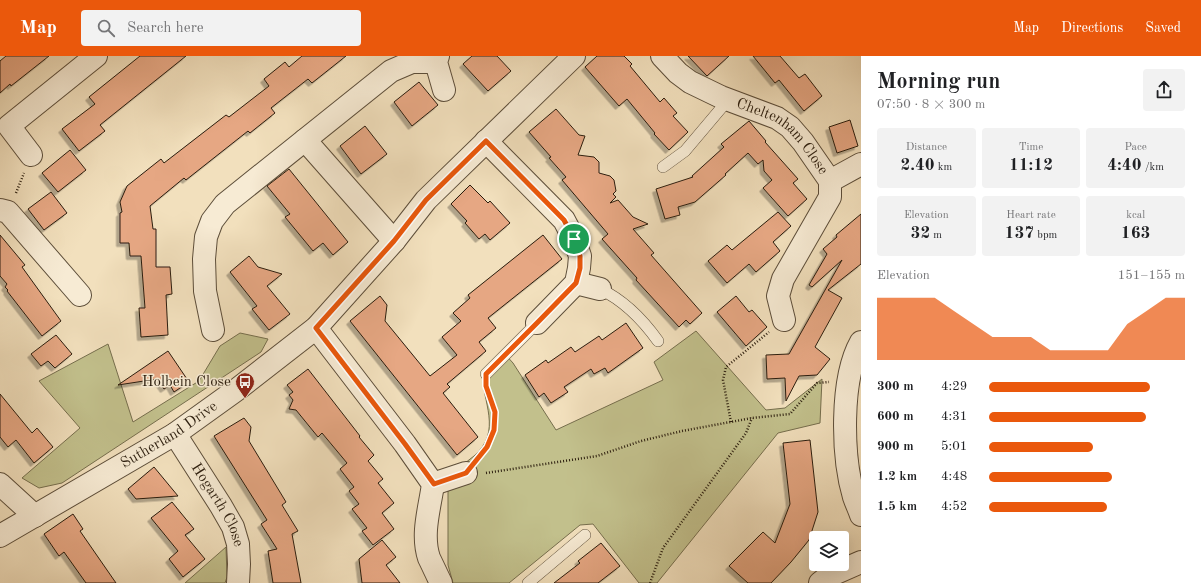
<!DOCTYPE html>
<meta charset="utf-8">
<style>
:root{--surface:#fff;--page:#f2f2f2;--text:#202124;--muted:#757577;--accent:#ea580c}
body{margin:0;font-family:"Old Standard TT",serif;background:var(--page);color:var(--text);height:100vh;display:flex;flex-direction:column;font-size:15px;white-space:nowrap}
*{box-sizing:border-box;margin:0}
p{font-size:13px;color:var(--muted)}
.icon{flex:none;width:22px;height:22px;fill:none;stroke:currentColor;stroke-width:2;stroke-linecap:round;stroke-linejoin:round}
.map{position:relative;flex:1;overflow:hidden}
.panel{display:flex;flex-direction:column;background:var(--surface);width:340px}
.panel>*{flex:none}
.fabs{position:absolute;left:809px;top:475px;display:grid;gap:8px}
.fabs a{display:grid;place-items:center;width:40px;height:40px;border-radius:4px;background:var(--surface);box-shadow:0 4px 16px #0002;font-size:20px}
.pin{position:absolute;display:grid;place-items:center;width:34px;height:34px;color:#fff;margin:-17px;border:2px solid #fff;border-radius:50%;box-shadow:0 1px 4px #0007}
.round{display:grid;place-items:center;flex:none;width:42px;height:42px;border-radius:4px;background:var(--page)}
.overview{display:flex;align-items:center;justify-content:space-between;height:68px;padding:0 16px}
h1{font-size:22px;font-weight:700;line-height:30px}
.stats{display:grid;grid-template-columns:repeat(3,1fr);gap:6px;height:68px;padding:4px 16px}
.stats div{display:grid;align-content:center;border-radius:4px;background:var(--page);text-align:center}
.stats b{font-size:17px;font-weight:700}
.stats small{font-size:11px;font-weight:400}
.stats p{font-size:11px}
.chart{height:112px;padding:8px 16px}
.chart p{display:flex;justify-content:space-between}
.chart svg{width:100%;height:72px;margin-top:4px;fill:var(--accent);opacity:.7}
ul{padding:0 16px;list-style:none;font-size:13px}
li{display:grid;grid-template-columns:64px 48px 1fr;align-items:center;height:30px}
li i{height:10px;border-radius:5px;background:var(--accent)}
header{display:flex;align-items:center;gap:24px;box-sizing:border-box;height:56px;padding:0 20px;background:var(--accent);color:#fff}
header strong{font-size:19px}
nav{display:flex;gap:22px;margin-inline-start:auto;font-size:14px}
.search{width:280px;height:36px;background:var(--page);display:flex;align-items:center;gap:10px;box-sizing:border-box;padding:0 14px;border-radius:4px;color:var(--muted);font-size:15px}
main{display:flex;flex:1;min-height:0}
.map>svg:first-child{display:block}
.green{fill:#c2c08c;stroke:#766e4d}
.building{fill:#e6a783;stroke:#2b1d0e;filter:url(#shadow)}
.lines{fill:none;stroke-linecap:round;stroke-linejoin:round}
.lane-casing{stroke:#5d4e3a;stroke-width:12}
.street-casing{stroke:#5d4e3a;stroke-width:24}
.path{stroke:#2b1d0e;stroke-width:2.5;stroke-dasharray:1 2;stroke-linecap:butt}
.lane{stroke:#f7ebd4;stroke-width:11}
.street{stroke:#f7ebd4;stroke-width:22}
.route-casing{stroke:#fff;stroke-width:8}
.route{stroke:#ea580c;stroke-width:5}
.labels{text-anchor:middle;dominant-baseline:central;stroke-width:3;stroke-linejoin:round;paint-order:stroke}
.street-label{font-size:15px;fill:#2b1d0e;stroke:#f7ebd4}
.poi-label{font-size:15px;fill:#2b1d0e;stroke:#f7ebd4;text-anchor:end}
</style>
<header>
<strong>Map</strong>
<div class="search"><svg class="icon" aria-label="search" viewBox="0 0 24 24"><circle cx="10" cy="10" r="6"/><path d="M15 15l6 6"/></svg>Search here</div>
<nav><a>Map</a><a>Directions</a><a>Saved</a></nav>
</header>
<main>
<div class="map">
<svg width="861" height="527" viewBox="0 0 861 527">
<defs>
<filter id="shadow"><feDropShadow dx="-3.5" dy="3.5" stdDeviation="0" flood-color="#0004"/></filter>
</defs>
<rect width="100%" height="100%" fill="#f2e0bd"/>
<filter id="stains"><feTurbulence type="fractalNoise" baseFrequency=".005" numOctaves="4"/><feColorMatrix values="0 0 0 0 .2 0 0 0 0 .09 0 0 0 0 .02 0 0 0 .5 -.17"/></filter>
<radialGradient id="worn" r=".72"><stop offset=".6" stop-color="#630" stop-opacity="0"/><stop offset="1" stop-color="#630" stop-opacity=".3"/></radialGradient>
<path class="green" d="M 696,275 L 766,354 L 785,352 L 822,323 L 820,367 L 778,377 L 657,527 L 639,527 L 593,468 L 580,469 L 509,527 L 453,527 L 448,509 L 448,419 C 456,412 466,407 474,400 C 503,375 482,346 482,315 L 503,296 L 513,307 L 556,374 L 663,324 L 654,306 Z
M 240,277 L 268,283 L 261,296 L 62,427 L 39,432 L 22,422 L 80,372 L 39,325 L 108,288 L 133,366 L 199,325 L 220,290 Z
M 226,491 L 227,521 L 225,527 L 185,527 Z"/>
<path class="building" d="M 6,0 L 49,0 L 11,30 L 10,28 L 0,37 L 0,5 Z
M 140,0 L 186,0 L 100,69 L 105,75 L 79,95 L 62,73 L 95,48 L 89,41 Z
M 302,0 L 346,0 L 312,27 L 308,23 L 271,52 L 275,57 L 250,77 L 248,75 L 186,124 L 184,122 L 150,150 L 153,173 L 156,173 L 156,211 L 170,211 L 172,238 L 166,239 L 168,279 L 141,281 L 139,252 L 145,252 L 141,200 L 130,200 L 129,187 L 120,187 L 120,157 L 122,156 L 120,146 L 127,130 L 161,103 L 164,107 L 226,59 L 229,61 L 269,30 L 264,23 L 285,6 L 289,11 Z
M 472,0 L 497,0 L 511,15 L 488,35 L 463,8 Z
M 597,0 L 624,0 L 632,8 L 630,10 L 660,46 L 664,42 L 677,57 L 673,60 L 688,76 L 669,94 L 654,78 L 655,77 L 627,43 L 619,50 L 585,11 Z
M 688,0 L 729,0 L 707,20 Z
M 753,0 L 780,0 L 799,22 L 805,18 L 822,40 L 804,55 L 779,24 L 775,27 Z
M 419,26 L 438,49 L 412,70 L 394,46 Z
M 556,53 L 579,79 L 585,80 L 578,99 L 594,101 L 599,106 L 599,117 L 610,120 L 614,124 L 616,135 L 613,138 L 616,141 L 610,147 L 618,144 L 633,161 L 648,168 L 633,173 L 654,197 L 651,199 L 702,257 L 690,268 L 686,264 L 679,271 L 636,224 L 637,222 L 602,183 L 608,178 L 562,124 L 566,121 L 549,102 L 551,101 L 529,76 Z
M 850,64 L 858,90 L 837,97 L 829,71 Z
M 749,65 L 766,85 L 765,86 L 798,123 L 793,127 L 807,143 L 788,160 L 763,132 L 772,124 L 764,115 L 763,104 L 758,108 L 748,97 L 725,118 L 726,119 L 695,146 L 678,151 L 680,159 L 665,163 L 656,133 L 693,121 L 692,120 L 724,91 L 721,88 Z
M 365,70 L 387,98 L 361,118 L 340,90 Z
M 70,94 L 86,114 L 58,136 L 42,117 Z
M 289,113 L 348,186 L 333,199 L 323,187 L 313,195 L 285,161 L 290,158 L 267,130 Z
M 470,129 L 488,147 L 490,145 L 510,167 L 490,184 L 485,178 L 479,183 L 465,167 L 467,165 L 451,148 Z
M 51,136 L 67,157 L 44,174 L 28,153 Z
M 778,156 L 791,170 L 773,186 L 780,195 L 756,216 L 749,208 L 727,227 L 708,205 L 727,189 L 732,194 Z
M 861,158 L 861,208 L 828,234 L 842,242 L 815,291 L 830,303 L 817,319 L 799,320 L 786,345 L 785,322 L 767,323 L 766,299 L 789,298 L 842,204 L 812,231 L 809,229 L 827,198 L 823,193 L 837,181 L 836,179 Z
M 0,179 L 25,209 L 22,211 L 61,265 L 42,280 L 7,235 L 8,234 L 5,231 L 7,228 L 0,220 Z
M 543,179 L 562,203 L 488,262 L 496,272 L 479,286 L 486,295 L 447,328 L 450,331 L 443,337 L 478,381 L 457,399 L 350,265 L 380,240 L 387,249 L 385,265 L 430,320 L 457,299 L 442,281 L 461,265 L 453,257 L 470,242 L 468,239 Z
M 249,200 L 258,211 L 282,218 L 267,230 L 290,258 L 269,274 L 252,253 L 257,250 L 230,216 Z
M 736,240 L 749,256 L 752,254 L 767,271 L 746,290 L 717,256 Z
M 626,267 L 643,292 L 608,317 L 605,312 L 594,318 L 591,313 L 564,331 L 568,336 L 551,347 L 544,337 L 539,341 L 525,319 L 546,304 L 548,307 L 571,291 L 575,296 L 599,280 L 602,284 Z
M 56,279 L 72,298 L 55,312 L 48,305 L 41,310 L 31,298 Z
M 168,295 L 189,326 L 174,336 L 170,329 L 164,333 L 157,323 L 118,329 Z
M 308,313 L 360,380 L 359,381 L 374,399 L 368,405 L 383,423 L 378,427 L 394,447 L 382,457 L 394,473 L 373,489 L 362,475 L 367,472 L 352,453 L 359,448 L 349,435 L 354,431 L 340,413 L 347,407 L 322,377 L 318,381 L 296,354 L 289,353 L 293,344 L 289,339 L 293,336 L 287,329 Z
M 0,338 L 32,377 L 37,372 L 53,391 L 34,407 L 16,384 L 8,391 L 0,381 Z
M 244,362 L 251,371 L 249,385 L 286,446 L 282,449 L 298,475 L 292,478 L 301,527 L 273,527 L 268,495 L 277,493 L 261,468 L 267,464 L 214,380 Z
M 810,384 L 818,456 L 809,484 L 791,506 L 771,527 L 748,527 L 729,510 L 763,476 L 775,487 L 790,448 L 783,387 Z
M 154,411 L 178,440 L 136,443 L 128,433 Z
M 172,446 L 194,473 L 185,479 L 205,503 L 183,521 L 169,503 L 178,495 L 151,462 Z
M 73,458 L 83,473 L 80,475 L 116,527 L 86,527 L 64,496 L 59,500 L 44,478 Z
M 382,484 L 396,501 L 386,509 L 400,527 L 362,527 L 359,503 Z
M 601,487 L 620,510 L 598,527 L 554,527 L 580,507 L 578,505 Z"/>
<g class="lines">
<defs>
<path id="lane" d="M 663,111 L 685,95 L 728,44
M 600,233 C 623,244 643,264 658,285
M 486,318 L 537,267
M 528,527 L 585,479"/>
<g id="street">
<path d="M 438,0 L 436,6 L 444,34"/>
<path id="s1" d="M 662,0 L 678,17 L 690,26 L 721,41 L 777,62 L 790,71 L 803,86 L 830,125 L 830,141 L 783,223 L 778,240 L 784,264"/>
<path d="M 305,84 L 394,185"/>
<path d="M 486,85 L 564,164 L 574,183 L 580,200 L 579,212 L 576,227 L 537,267"/>
<path d="M 31,99 L 9,70 L 96,0"/>
<path d="M 830,125 L 861,108"/>
<path d="M 0,154 L 8,156 L 80,239"/>
<path d="M 576,227 L 600,233"/>
<path d="M 316,272 L 405,388 L 433,428 C 430,451 421,478 429,502 C 433,510 437,519 441,527"/>
<path d="M 213,274 L 205,235 L 204,203 L 206,181 L 212,165 L 225,148 L 391,15 L 412,6 L 436,6"/>
<path d="M 861,286 C 840,323 842,401 854,441 C 856,447 859,453 861,459"/>
<path id="s2" d="M 175,378 L 221,450 L 233,471 L 238,488 L 239,508 L 238,527"/>
<path d="M 0,428 L 35,460"/>
<path d="M 433,428 L 466,417"/>
<path id="s3" d="M 0,480 L 175,378 L 239,332 L 316,272 L 394,185 L 426,144 L 574,0"/>
<path d="M 820,527 L 829,520 L 861,506"/>
</g>
</defs>
<use href="#lane" class="lane-casing"/>
<use href="#street" class="street-casing"/>
<path class="path" d="M 16,137 L 24,117
M 731,366 L 723,324 L 726,311 L 769,276
M 478,401 C 489,388 498,373 495,356 C 494,348 489,340 486,332
M 486,417 L 597,400 L 641,385 L 682,375 L 752,362 L 790,358 L 817,327 L 829,326
M 650,527 L 663,492 L 746,377 L 752,362"/>
<use href="#lane" class="lane"/>
<use href="#street" class="street"/>
</g>
<g class="lines">
<defs>
<path id="route" d="M 486,85 L 564,164 L 574,183 L 580,200 L 580,212 L 576,227 L 537,267 L 486,318 L 486,330 L 495,356 L 494,374 L 487,391 L 466,417 L 434,428 L 405,388 L 316,272 L 394,185 L 426,144 Z"/>
</defs>
<use href="#route" class="route-casing"/>
<use href="#route" class="route"/>
</g>
<defs>
<symbol id="bus-pin" viewBox="-11 -11 22 30"><path d="M0 17L-7.5 6A9.5 9.5 0 1 1 7.5 6Z" fill="#8f2418" stroke="#f7ebd4"/><path d="M-5-6H5V4H4V6H2V4H-2V6H-4V4H-5ZM-3.5-4V0h7V-4ZM-3.5 1.2v1.5H-2V1.2ZM2 1.2v1.5H3.5V1.2Z" fill="#fff"/></symbol>
</defs>
<g fill-rule="evenodd">
<use href="#bus-pin" x="234" y="315" width="22" height="30"/>
</g>
<g class="labels">
<g class="street-label">
<text stroke="none"><textPath href="#s1" startOffset="148">Cheltenham Close</textPath></text>
<text stroke="none"><textPath href="#s3" startOffset="197">Sutherland Drive</textPath></text>
<text stroke="none"><textPath href="#s2" startOffset="83">Hogarth Close</textPath></text>
</g>
<g class="poi-label">
<text x="231" y="326">Holbein Close</text>
</g>
</g>
<rect width="100%" height="100%" filter="url(#stains)"/>
<rect width="100%" height="100%" fill="url(#worn)"/>
</svg>
<div class="fabs">
<a><svg class="icon" aria-label="layers" viewBox="0 0 24 24"><path d="M12 4l9 5-9 5-9-5zM3 14l9 5 9-5"/></svg></a>
</div>
<div class="pin" style="left:574px;top:183px;background:#1e9e55"><svg class="icon" aria-label="arrive" viewBox="0 0 24 24"><path d="M6 21V4h12l-3 4 3 4H6"/></svg></div>
</div>
<section class="panel">
<div class="overview"><div><h1>Morning run</h1><p>07:50 · 8 × 300 m</p></div><a class="round"><svg class="icon" aria-label="share" viewBox="0 0 24 24"><path d="M12 15V3M7 8l5-5 5 5M5 13v7h14v-7"/></svg></a></div>
<div class="stats">
<div><p>Distance</p><b>2.40<small> km</small></b></div>
<div><p>Time</p><b>11:12</b></div>
<div><p>Pace</p><b>4:40<small> /km</small></b></div>
</div>
<div class="stats">
<div><p>Elevation</p><b>32<small> m</small></b></div>
<div><p>Heart rate</p><b>137<small> bpm</small></b></div>
<div><p>kcal</p><b>163</b></div>
</div>
<div class="chart"><p><span>Elevation</span>151–155 m</p>
<svg viewBox="0 0 160 44" preserveAspectRatio="none"><path d="M0 44V6L10 6L20 6L30 6L40 14L50 22L60 30L70 30L80 30L90 38L100 38L110 38L120 38L130 22L140 14L150 6L160 6V44z"/></svg>
</div>
<ul>
<li><b>300 m</b>4:29<i style="width:82%"></i></li>
<li><b>600 m</b>4:31<i style="width:80%"></i></li>
<li><b>900 m</b>5:01<i style="width:53%"></i></li>
<li><b>1.2 km</b>4:48<i style="width:63%"></i></li>
<li><b>1.5 km</b>4:52<i style="width:60%"></i></li>
</ul>
</section>
</main>
